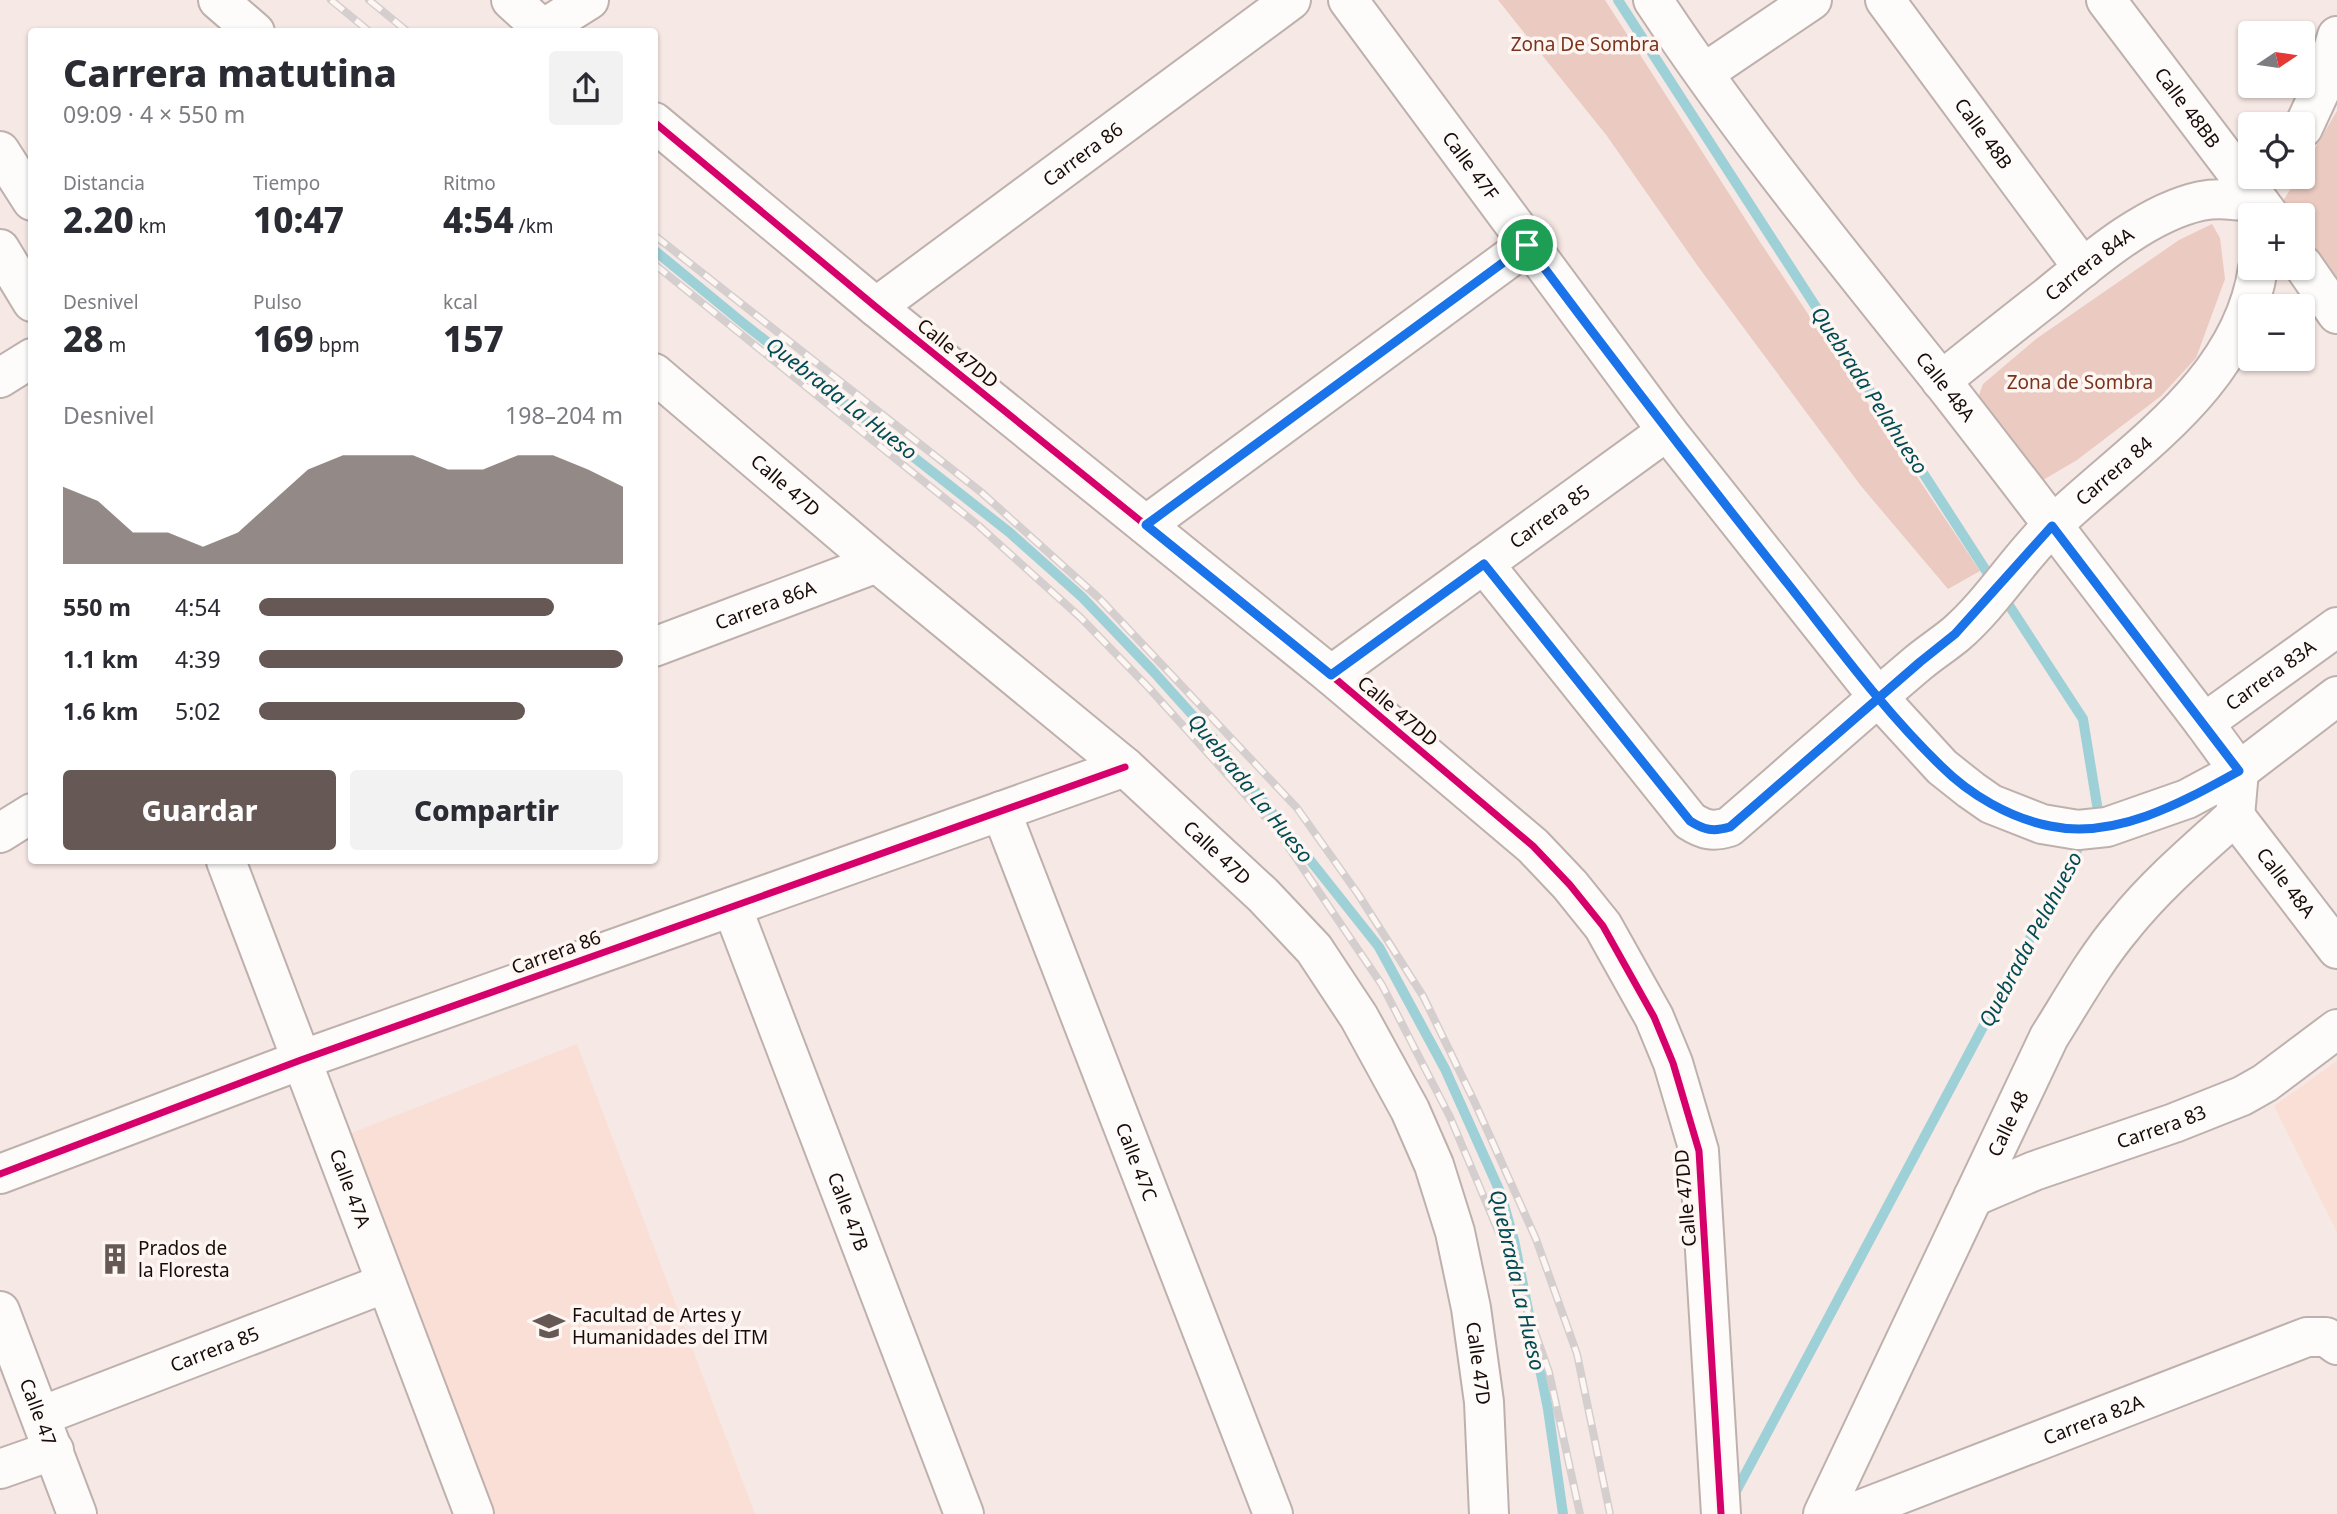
<!DOCTYPE html>
<html lang="es">
<meta charset="utf-8">
<style>
:root{--surface:#fff;--page:#f2f2f3;--text:#2b2b33;--muted:#7c7c81;--accent:#665955}
body{margin:0;font-family:"Noto Sans",sans-serif;background:var(--page);color:var(--text);height:100vh;display:flex;flex-direction:column;font-size:26px;white-space:nowrap}
*{box-sizing:border-box;margin:0}
p{font-size:23px;color:var(--muted)}
.icon{flex:none;width:38px;height:38px;fill:none;stroke:currentColor;stroke-width:2;stroke-linecap:round;stroke-linejoin:round}
.map{position:relative;flex:1;overflow:hidden}
.drawer{position:absolute;left:28px;top:28px;width:630px;height:836px;display:flex;flex-direction:column;background:var(--surface);border-radius:7px;box-shadow:0 2px 5px #0004}
.drawer>*{flex:none}
.needle{width:46px;rotate:77deg}
.fabs{position:absolute;left:2238px;top:21px;display:grid;gap:14px}
.fabs a{display:grid;place-items:center;width:77px;height:77px;border-radius:7px;background:var(--surface);box-shadow:0 2px 5px #0004;font-size:35px}
.pin{position:absolute;display:grid;place-items:center;width:60px;height:60px;color:#fff;margin:-30px;border:4px solid #fff;border-radius:50%;box-shadow:0 2px 7px #0007}
.round{display:grid;place-items:center;flex:none;width:74px;height:74px;border-radius:7px;background:var(--page)}
.headline{display:flex;align-items:center;justify-content:space-between;height:119px;padding:0 35px}
h1{font-size:38px;font-weight:800;line-height:52px}
.stats{display:grid;grid-template-columns:repeat(3,1fr);gap:10px;height:119px;padding:7px 35px}
.stats div{display:grid;align-content:center}
.stats b{font-size:35px;font-weight:800}
.stats small{font-size:19px;font-weight:400}
.stats p{font-size:19px}
.chart{height:196px;padding:14px 35px}
.chart p{display:flex;justify-content:space-between}
.chart svg{width:100%;height:126px;margin-top:7px;fill:var(--accent);opacity:.7}
.primary-button{display:flex;gap:14px;margin-top:auto;padding:14px 35px}
.primary-button a{flex:1;height:80px;border-radius:7px;background:var(--accent);color:#fff;font-size:28px;font-weight:800;line-height:80px;text-align:center}
.primary-button a+a{background:var(--page);color:var(--text)}
ul{padding:0 35px;list-style:none;font-size:23px}
li{display:grid;grid-template-columns:112px 84px 1fr;align-items:center;height:52px}
li i{height:18px;border-radius:9px;background:var(--accent)}
.map>svg:first-child{display:block}
.built{fill:#fadfd6}
.green{fill:#eacac1}
.lines{fill:none;stroke-linecap:round;stroke-linejoin:round}
.stream{stroke:#9ed1d7;stroke-width:10}
.street-casing{stroke:#beb1ad;stroke-width:42}
.secondary-casing{stroke:#beb1ad;stroke-width:42}
.street{stroke:#fefcfb;stroke-width:38}
.secondary{stroke:#fefcfb;stroke-width:38}
.rail-casing{stroke:#d4cfce;stroke-width:8}
.rail{stroke:#fef6f3;stroke-width:5;stroke-dasharray:16;stroke-linecap:butt}
.cycleway-casing{stroke:#fef6f3;stroke-width:11}
.cycleway{stroke:#d6006c;stroke-width:7}
.route-casing{stroke:#fff;stroke-width:14}
.route{stroke:#1a73e8;stroke-width:9}
.labels{text-anchor:middle;dominant-baseline:central;stroke-width:7;stroke-linejoin:round;paint-order:stroke}
.park-label{font-size:19px;fill:#7c331b;stroke:#fef6f3}
.street-label{font-size:19px;fill:#190c08;stroke:#fef6f3}
.poi-label{font-size:19px;fill:#190c08;stroke:#fef6f3;text-anchor:start}
.water-label{font-size:21px;font-style:italic;fill:#014c54;stroke:#fef6f3}
</style>
<div class="map">
<svg width="2337" height="1514" viewBox="0 0 2337 1514">
<rect width="100%" height="100%" fill="#f6e8e4"/>
<path class="built" d="M 577,1044 L 755,1514 L 489,1514 L 339,1138 Z
M 2337,1061 L 2337,1232 L 2274,1106 Z"/>
<path class="green" d="M 1498,0 L 1605,0 L 1760,242 L 1980,571 L 1948,589 L 1861,486 L 1697,265 L 1607,136 Z
M 2337,111 L 2337,279 L 2303,230 L 2303,215 L 2293,215 L 2283,201 L 2298,177 L 2303,177 L 2303,168 Z
M 2212,224 L 2220,238 L 2225,279 L 2196,358 L 2161,396 L 2077,460 L 2038,483 L 1975,406 L 1983,384 L 2036,339 L 2179,240 Z"/>
<g class="lines">
<path class="stream" d="M 1618,0 L 1994,583
M 654,250 L 743,323 L 1009,532 L 1082,597 L 1152,670 L 1213,738 L 1379,947 L 1445,1069 L 1501,1194 L 1514,1240 L 1548,1409 L 1563,1514
M 2003,596 L 2083,719 L 2098,811 L 2093,820
M 1733,1497 L 2084,837"/>
<defs>
<g id="street">
<path d="M 218,0 L 255,32"/>
<path d="M 511,0 L 543,29"/>
<path id="s1" d="M 1885,0 L 2083,268"/>
<path id="s2" d="M 2106,0 L 2269,215"/>
<path d="M 1704,73 L 1812,0"/>
<path d="M 2303,128 L 2322,87 L 2337,36"/>
<path d="M 0,151 L 32,201"/>
<path d="M 0,249 L 32,302"/>
<path d="M 2303,265 L 2337,314"/>
<path id="s3" d="M 876,307 L 1291,0"/>
<path id="s4" d="M 1941,381 C 1976,353 2011,325 2047,297 C 2090,262 2145,213 2201,201 C 2221,197 2241,201 2260,203"/>
<path d="M 1146,525 L 1527,245"/>
<path id="s5" d="M 1484,564 L 1690,821 C 1704,830 1713,832 1729,827 C 1792,773 1854,717 1918,663 C 1930,653 1944,644 1956,634 C 1993,602 2019,557 2055,523 C 2133,449 2241,383 2258,268"/>
<path id="s6" d="M 654,647 L 877,563"/>
<path id="s7" d="M 1331,675 L 1667,431"/>
<path id="s8" d="M 1001,811 L 1273,1514"/>
<path id="s9" d="M 2235,816 L 2337,949"/>
<path d="M 0,833 L 32,813"/>
<path id="s10" d="M 226,861 L 474,1514"/>
<path id="s11" d="M 732,907 L 964,1514"/>
<path d="M 0,1174 L 301,1060 L 1125,767"/>
<path id="s12" d="M 1973,1197 L 2034,1171 L 2174,1123 L 2242,1096 L 2265,1083 L 2337,1029"/>
<path id="s13" d="M 0,1311 L 77,1514"/>
<path id="s14" d="M 41,1416 L 386,1283"/>
<path d="M 0,1469 L 54,1450"/>
<path id="s15" d="M 1823,1514 L 2049,1037 C 2073,999 2095,959 2124,925 C 2156,885 2197,850 2235,816 L 2239,771"/>
<path id="s16" d="M 1849,1514 L 2307,1337 L 2326,1337 L 2337,1345"/>
</g>
<g id="secondary">
<path id="s17" d="M 1348,0 L 1667,431 L 1878,697 L 1942,767 L 1971,790 L 1991,804 L 2042,824 L 2078,830 L 2107,827 L 2187,799 L 2239,771 L 2337,696"/>
<path id="s18" d="M 1653,0 C 1740,132 1841,255 1940,379 C 2029,493 2116,608 2204,723 L 2239,771"/>
<path d="M 538,32 L 589,0"/>
<path d="M 654,122 L 876,307 L 1331,675 L 1533,846 L 1570,885 L 1603,926 L 1654,1017 L 1673,1063 L 1699,1151 L 1721,1514"/>
<path id="s19" d="M 654,373 L 877,563 L 1125,767 L 1263,895 L 1314,949 L 1359,1017 L 1410,1110 L 1434,1165 L 1455,1232 L 1471,1308 L 1484,1402 L 1489,1514"/>
<path d="M 0,378 L 32,358"/>
<path id="s20" d="M 2204,723 L 2337,627"/>
</g>
</defs>
<use href="#street" class="street-casing"/>
<use href="#secondary" class="secondary-casing"/>
<use href="#street" class="street"/>
<use href="#secondary" class="secondary"/>
<defs>
<path id="rail" d="M 331,0 L 370,32
M 369,0 L 408,32
M 654,235 L 981,492 L 1100,599 L 1297,808 L 1358,894 L 1423,996 L 1475,1103 L 1536,1239 L 1577,1354 L 1610,1514
M 654,264 L 979,526 L 1081,618 L 1149,688 L 1277,830 L 1382,985 L 1450,1117 L 1505,1247 L 1549,1372 L 1580,1514"/>
</defs>
<use href="#rail" class="rail-casing"/>
<use href="#rail" class="rail"/>
<defs>
<path id="cycleway" d="M 654,122 L 876,307 L 1331,675 L 1533,846 L 1570,885 L 1603,926 L 1654,1017 L 1673,1063 L 1699,1151 L 1721,1514
M 0,1174 L 301,1060 L 1125,767"/>
</defs>
<use href="#cycleway" class="cycleway-casing"/>
<use href="#cycleway" class="cycleway"/>
</g>
<g class="lines">
<defs>
<path id="route" d="M 1527,245 C 1613,360 1699,472 1788,584 C 1837,646 1884,711 1941,766 C 1970,795 2010,818 2050,826 C 2116,840 2183,802 2239,771 L 2052,526 L 1955,634 L 1920,662 L 1730,827 C 1713,832 1704,830 1690,821 L 1484,564 L 1331,675 L 1146,525 L 1527,245"/>
</defs>
<use href="#route" class="route-casing"/>
<use href="#route" class="route"/>
</g>
<defs>
<symbol id="building-bare" viewBox="-9 -9 18 18"><path d="M-4-6H4V6H1V3H-1V6H-4ZM-2.5-4.3h1.7v1.8h-1.7ZM.8-4.3h1.7v1.8H.8ZM-2.5-1h1.7V.8h-1.7ZM.8-1h1.7V.8H.8Z" fill="#665955" stroke="#fef6f3" stroke-width="2.5" paint-order="stroke"/></symbol>
<symbol id="university-bare" viewBox="-9 -9 18 18"><path d="M0-5L7-2L0 1L-7-2ZM-4 1L0 2.5L4 1V4Q0 6-4 4Z" fill="#665955" stroke="#fef6f3" stroke-width="2.5" paint-order="stroke"/></symbol>
</defs>
<g fill-rule="evenodd">
<use href="#building-bare" x="93" y="1237" width="44" height="44"/>
<use href="#university-bare" x="527" y="1304" width="44" height="44"/>
</g>
<g class="labels">
<g class="park-label">
<text x="1585" y="44">Zona De Sombra</text>
<text x="2080" y="382">Zona de Sombra</text>
</g>
<g class="street-label">
<text stroke="none"><textPath href="#s2" startOffset="135">Calle 48BB</textPath></text>
<text stroke="none"><textPath href="#s1" startOffset="166">Calle 48B</textPath></text>
<text stroke="none"><textPath href="#s3" startOffset="257">Carrera 86</textPath></text>
<text stroke="none"><textPath href="#s17" startOffset="206">Calle 47F</textPath></text>
<text stroke="none"><textPath href="#s4" startOffset="189">Carrera 84A</textPath></text>
<text transform="translate(958 353) rotate(39)">Calle 47DD</text>
<text stroke="none"><textPath href="#s18" startOffset="485">Calle 48A</textPath></text>
<text stroke="none"><textPath href="#s5" startOffset="896">Carrera 84</textPath></text>
<text stroke="none"><textPath href="#s19" startOffset="173">Calle 47D</textPath></text>
<text stroke="none"><textPath href="#s7" startOffset="270">Carrera 85</textPath></text>
<text stroke="none"><textPath href="#s6" startOffset="119">Carrera 86A</textPath></text>
<text stroke="none"><textPath href="#s20" startOffset="82">Carrera 83A</textPath></text>
<text transform="translate(1398 711) rotate(40)">Calle 47DD</text>
<text stroke="none"><textPath href="#s19" startOffset="740">Calle 47D</textPath></text>
<text stroke="none"><textPath href="#s9" startOffset="84">Calle 48A</textPath></text>
<text transform="translate(556 952) rotate(-20)">Carrera 86</text>
<text stroke="none"><textPath href="#s15" startOffset="432">Calle 48</textPath></text>
<text stroke="none"><textPath href="#s12" startOffset="201">Carrera 83</textPath></text>
<text stroke="none"><textPath href="#s8" startOffset="376">Calle 47C</textPath></text>
<text stroke="none"><textPath href="#s10" startOffset="350">Calle 47A</textPath></text>
<text transform="translate(1685 1198) rotate(-95)">Calle 47DD</text>
<text stroke="none"><textPath href="#s11" startOffset="326">Calle 47B</textPath></text>
<text stroke="none"><textPath href="#s14" startOffset="186">Carrera 85</textPath></text>
<text stroke="none"><textPath href="#s19" startOffset="1328">Calle 47D</textPath></text>
<text stroke="none"><textPath href="#s13" startOffset="108">Calle 47</textPath></text>
<text stroke="none"><textPath href="#s16" startOffset="262">Carrera 82A</textPath></text>
</g>
<g class="poi-label">
<text x="138" y="1248">Prados de<tspan x="138" dy="22">la Floresta</tspan></text>
<text x="572" y="1315">Facultad de Artes y<tspan x="572" dy="22">Humanidades del ITM</tspan></text>
</g>
<g class="water-label">
<text transform="translate(1870 390) rotate(57)">Quebrada Pelahueso</text>
<text transform="translate(842 398) rotate(38)">Quebrada La Hueso</text>
<text transform="translate(1251 788) rotate(51)">Quebrada La Hueso</text>
<text transform="translate(2030 939) rotate(-62)">Quebrada Pelahueso</text>
<text transform="translate(1518 1280) rotate(77)">Quebrada La Hueso</text>
</g>
</g>
</svg>
<div class="fabs">
<a><svg class="needle" viewBox="-14 -14 28 28"><path d="M0-13l5 13h-10z" fill="#e53935"/><path d="M0 13l5-13h-10z" fill="#7c7c81"/></svg></a>
<a><svg class="icon" aria-label="locate" viewBox="0 0 24 24"><circle cx="12" cy="12" r="6"/><path d="M12 2v4M12 18v4M2 12h4M18 12h4"/></svg></a>
<a>+</a>
<a>−</a>
</div>
<div class="pin" style="left:1527px;top:245px;background:#1e9e55"><svg class="icon" aria-label="arrive" viewBox="0 0 24 24"><path d="M6 21V4h12l-3 4 3 4H6"/></svg></div>
<section class="drawer">
<div class="headline"><div><h1>Carrera matutina</h1><p>09:09 · 4 × 550 m</p></div><a class="round"><svg class="icon" aria-label="share" viewBox="0 0 24 24"><path d="M12 15V3M7 8l5-5 5 5M5 13v7h14v-7"/></svg></a></div>
<div class="stats">
<div><p>Distancia</p><b>2.20<small> km</small></b></div>
<div><p>Tiempo</p><b>10:47</b></div>
<div><p>Ritmo</p><b>4:54<small> /km</small></b></div>
</div>
<div class="stats">
<div><p>Desnivel</p><b>28<small> m</small></b></div>
<div><p>Pulso</p><b>169<small> bpm</small></b></div>
<div><p>kcal</p><b>157</b></div>
</div>
<div class="chart"><p><span>Desnivel</span>198–204 m</p>
<svg viewBox="0 0 160 44" preserveAspectRatio="none"><path d="M0 44V17L10 22L20 33L30 33L40 38L50 33L60 22L70 11L80 6L90 6L100 6L110 11L120 11L130 6L140 6L150 11L160 17V44z"/></svg>
</div>
<ul>
<li><b>550 m</b>4:54<i style="width:81%"></i></li>
<li><b>1.1 km</b>4:39<i style="width:100%"></i></li>
<li><b>1.6 km</b>5:02<i style="width:73%"></i></li>
</ul>
<div class="primary-button"><a>Guardar</a><a>Compartir</a></div>
</section>
</div>
